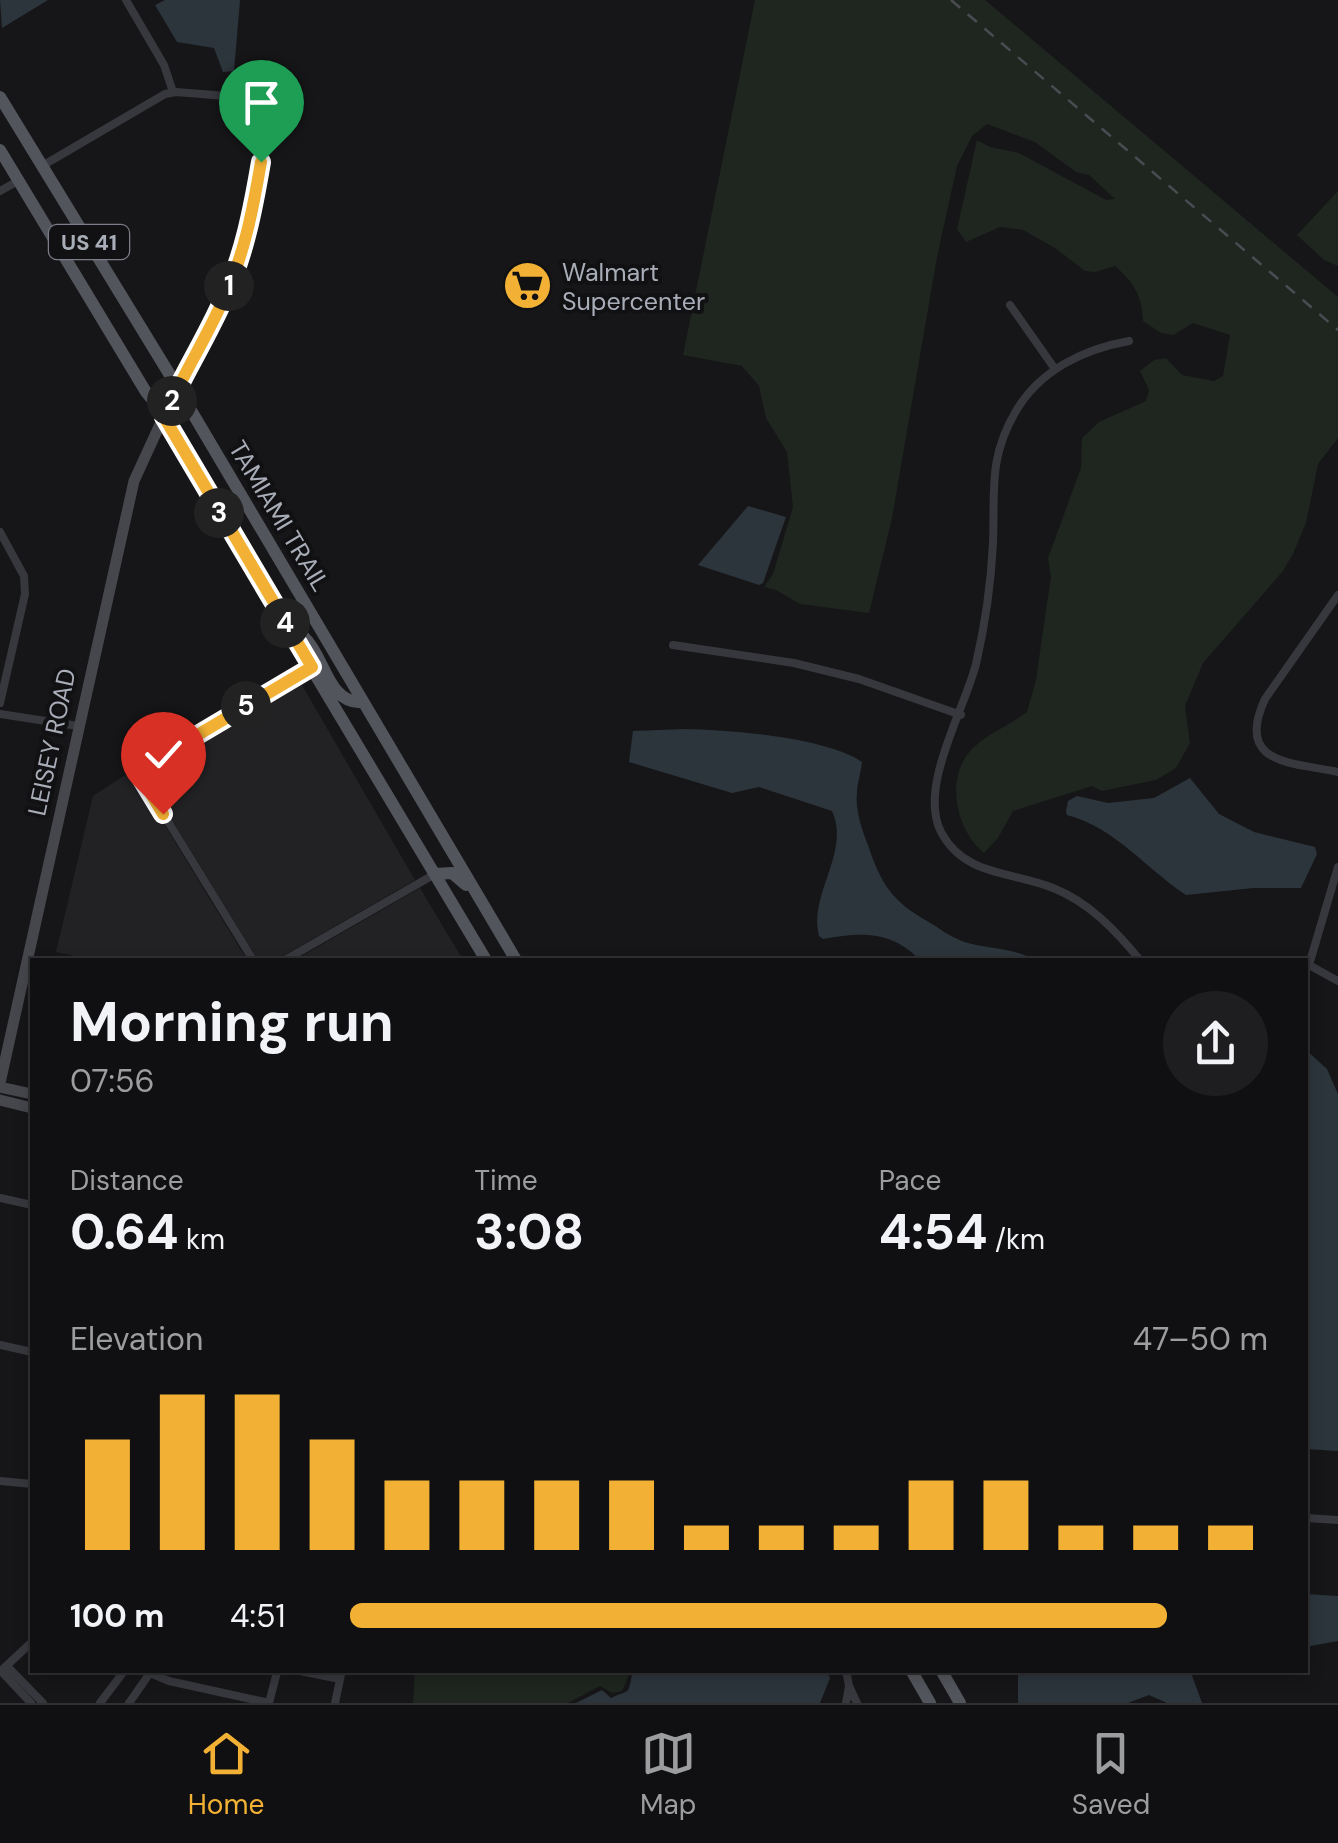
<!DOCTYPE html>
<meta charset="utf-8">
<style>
:root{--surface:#101012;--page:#1e1e20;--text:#f1f3f6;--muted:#9c9d9f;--line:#303032;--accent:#f2b134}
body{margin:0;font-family:"DM Sans",sans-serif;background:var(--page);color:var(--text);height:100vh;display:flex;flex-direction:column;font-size:38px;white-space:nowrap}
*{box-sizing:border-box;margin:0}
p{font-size:32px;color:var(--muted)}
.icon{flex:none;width:55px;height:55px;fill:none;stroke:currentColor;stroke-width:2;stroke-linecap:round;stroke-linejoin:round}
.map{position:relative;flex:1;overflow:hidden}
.details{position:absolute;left:30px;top:958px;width:1278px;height:715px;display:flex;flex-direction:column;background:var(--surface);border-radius:0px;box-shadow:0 5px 15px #0003,0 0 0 2px var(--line)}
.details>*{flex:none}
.pin{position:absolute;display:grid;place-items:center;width:85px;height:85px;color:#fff;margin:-102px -42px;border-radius:50% 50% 50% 0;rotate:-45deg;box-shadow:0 0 10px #0007}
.pin .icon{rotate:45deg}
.km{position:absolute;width:50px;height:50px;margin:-25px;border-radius:50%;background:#222;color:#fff;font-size:28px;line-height:50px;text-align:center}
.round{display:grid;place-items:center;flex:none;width:105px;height:105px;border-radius:52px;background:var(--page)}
.headline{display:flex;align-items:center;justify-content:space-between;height:170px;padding:0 40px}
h1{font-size:55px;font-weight:700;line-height:75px}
.figures{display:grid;grid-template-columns:repeat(3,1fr);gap:15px;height:170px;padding:10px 40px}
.figures div{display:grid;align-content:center}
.figures b{font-size:50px;font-weight:700}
.figures small{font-size:28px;font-weight:400}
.figures p{font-size:28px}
.chart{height:280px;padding:20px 40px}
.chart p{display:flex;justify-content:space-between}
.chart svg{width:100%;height:180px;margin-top:10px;stroke:var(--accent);stroke-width:6}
ul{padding:0 40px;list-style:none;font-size:32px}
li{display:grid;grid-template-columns:160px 120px 1fr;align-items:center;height:75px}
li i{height:25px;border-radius:12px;background:var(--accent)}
.dock{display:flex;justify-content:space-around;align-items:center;height:140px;border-top:2px solid var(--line);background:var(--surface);font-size:28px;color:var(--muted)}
.dock a{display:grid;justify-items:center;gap:5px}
.dock .active{color:var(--accent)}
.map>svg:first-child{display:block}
.built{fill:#222225}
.green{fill:#1e261f}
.water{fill:#2c353c}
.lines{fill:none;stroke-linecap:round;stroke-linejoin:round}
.street{stroke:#37383d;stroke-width:8}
.secondary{stroke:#45474d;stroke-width:11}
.primary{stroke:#53555c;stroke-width:12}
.rail{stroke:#4a4c52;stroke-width:2.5;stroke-dasharray:12 10;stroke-linecap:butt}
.route-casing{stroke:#fff;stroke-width:20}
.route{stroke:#f2b134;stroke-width:12}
.labels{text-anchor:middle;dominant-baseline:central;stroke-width:8;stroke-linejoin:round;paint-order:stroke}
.shield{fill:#111113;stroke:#7b7e86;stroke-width:2.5}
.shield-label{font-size:22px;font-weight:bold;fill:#a8adb8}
.poi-label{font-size:25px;fill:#a8adb8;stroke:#111113;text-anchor:start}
.street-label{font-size:25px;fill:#a8adb8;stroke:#111113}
</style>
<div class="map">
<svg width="1338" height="1703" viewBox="0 0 1338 1703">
<rect width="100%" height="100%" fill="#161618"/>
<path class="built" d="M 299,680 L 415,880 L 276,960 L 258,960 L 143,773 Z
M 133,770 L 133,773 L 247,960 L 149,960 L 146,956 L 130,960 L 94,960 L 56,952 L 93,796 Z
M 420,888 L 463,960 L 295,960 Z"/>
<path class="green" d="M 755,0 L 985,0 L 1338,297 L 1338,438 L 1318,464 L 1306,523 L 1293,554 L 1283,571 L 1203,663 L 1185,706 L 1190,743 L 1176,768 L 1156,780 L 1102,791 L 1092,786 L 1013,811 L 998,838 L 984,853 C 955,829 944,775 974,747 C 989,733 1011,724 1027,712 L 1036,680 L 1047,603 L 1051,577 L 1048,558 L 1081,468 L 1082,438 L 1099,422 L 1146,401 L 1149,390 L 1140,371 L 1154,360 L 1166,358 L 1182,375 L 1214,381 L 1223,376 L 1230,335 L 1193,323 L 1173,335 L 1161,333 L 1143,321 C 1142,295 1134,283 1115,266 L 1095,272 L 1085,271 L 1055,248 L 1023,230 L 1000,227 L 966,242 L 957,229 L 977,140 L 990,147 L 1019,153 L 1106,200 L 1115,199 L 1089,175 L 1076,172 L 1035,142 L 987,124 L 972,136 L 957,166 L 937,257 L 892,518 L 869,613 L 800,604 L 776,590 L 764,587 L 773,574 L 793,507 L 787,452 L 766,418 L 759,386 L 742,366 L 683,355 Z
M 1338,191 L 1338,266 L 1324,260 L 1297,235 Z
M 415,1670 L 631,1670 L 622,1691 L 612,1693 L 600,1686 L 568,1703 L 413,1703 Z"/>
<path class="water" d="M 0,0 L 48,0 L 2,28 Z
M 165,0 L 240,0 L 234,71 L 223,72 L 214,48 L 177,42 L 155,5 Z
M 748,506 L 786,517 L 763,583 L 759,585 L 698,565 Z
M 685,729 C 730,730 825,737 862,762 C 861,773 857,783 857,793 C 855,810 862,830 868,845 C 881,884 892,901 927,921 C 941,929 951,938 968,943 C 989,949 1015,948 1034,960 L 920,960 C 891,930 861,932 823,939 L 819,936 C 808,895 851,852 832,811 L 759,787 L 732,793 L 629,762 L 633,731 Z
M 1190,778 L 1219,814 L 1254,832 L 1315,847 L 1317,854 L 1301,888 L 1253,888 L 1186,895 C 1146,869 1116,828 1067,815 L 1066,811 L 1068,801 L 1077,796 L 1108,803 L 1154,798 Z
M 1305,1049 L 1327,1069 L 1338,1094 L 1338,1451 L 1305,1449 Z
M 1305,1594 L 1338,1596 L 1338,1641 L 1305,1647 Z
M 642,1670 L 826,1670 L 830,1678 L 820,1703 L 576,1703 L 602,1690 L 611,1698 C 630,1689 628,1696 632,1674 Z
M 1018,1670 L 1190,1670 L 1202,1703 L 1167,1703 L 1149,1695 L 1128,1703 L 1018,1703 Z"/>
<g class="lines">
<path class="street" d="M 126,0 L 164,65 L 173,92
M 42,166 L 165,94 L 176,92 L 264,99
M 0,191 L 18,181
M 1010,305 L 1055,369
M 1129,341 C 1084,349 1040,370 1016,411 C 988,458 995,492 993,543 C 991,584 985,625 976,664 C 964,711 918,787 941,832 C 965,877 1012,871 1053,888 C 1089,902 1116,931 1140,960
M 0,532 L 24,576 L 25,594 L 0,703
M 1338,595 L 1265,699 C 1234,766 1294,762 1338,772
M 673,645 L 794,663 L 859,679 L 961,715
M 0,714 L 78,726
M 253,960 L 137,771 L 311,667
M 285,960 L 435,874
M 1238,960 L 1284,960
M 1307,964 L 1338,981
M 1309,965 L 1338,867
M 0,1198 L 32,1205
M 0,1345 L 32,1352
M 0,1481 L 32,1484
M 1305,1518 L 1338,1520
M 7,1666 L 43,1703
M 4,1668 L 32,1642
M 295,1670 L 340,1679
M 1,1671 L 31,1703
M 150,1673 L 169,1681 L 269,1703
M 849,1686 L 857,1703
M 100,1703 L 125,1670
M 129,1703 L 152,1670
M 269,1703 L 277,1672 L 274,1670
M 335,1703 L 342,1670
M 846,1703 L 849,1686 L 846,1670"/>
<path class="secondary" d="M 0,1083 L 134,481 L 190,359 L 225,296 L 252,212 L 261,162 L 265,74
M 0,1087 L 32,1094
M 0,1100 L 32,1108"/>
<path class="primary" d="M 0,97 L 173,380 L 516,960
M 0,150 L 146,392 L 161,410 L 188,462 L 486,960
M 291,630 C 296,633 301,634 305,638 C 325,657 328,705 363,702
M 435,874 L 452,873 L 466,885
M 911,1670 L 930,1703
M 941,1670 L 960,1703"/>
<path class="rail" d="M 951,0 L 1338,330"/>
</g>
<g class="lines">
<defs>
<path id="route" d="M 163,814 L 137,771 L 312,667 L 164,417 C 182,376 206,339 224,298 C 244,256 253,209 261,162"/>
</defs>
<use href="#route" class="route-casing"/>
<use href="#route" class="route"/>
</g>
<defs>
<symbol id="supermarket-disc" viewBox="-11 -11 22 22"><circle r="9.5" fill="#f2b134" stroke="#111113"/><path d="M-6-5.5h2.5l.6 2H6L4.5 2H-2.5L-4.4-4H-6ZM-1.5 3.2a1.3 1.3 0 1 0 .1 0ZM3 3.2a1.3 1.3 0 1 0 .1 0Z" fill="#111"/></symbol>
</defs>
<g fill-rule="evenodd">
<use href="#supermarket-disc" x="500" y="258" width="55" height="55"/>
</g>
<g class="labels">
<rect class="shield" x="49" y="225" width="80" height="34" rx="8"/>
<g class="shield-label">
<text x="89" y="242">US 41</text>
</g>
<g class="poi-label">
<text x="562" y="272">Walmart<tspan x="562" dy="29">Supercenter</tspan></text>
</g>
<g class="street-label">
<text transform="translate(279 516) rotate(59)">TAMIAMI TRAIL</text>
<text transform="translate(52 742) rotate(-78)">LEISEY ROAD</text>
</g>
</g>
</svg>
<div class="pin" style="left:261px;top:162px;background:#1e9e55"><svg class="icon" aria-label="arrive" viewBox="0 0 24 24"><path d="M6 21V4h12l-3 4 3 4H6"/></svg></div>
<div class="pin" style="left:163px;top:814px;background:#d93025"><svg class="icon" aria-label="check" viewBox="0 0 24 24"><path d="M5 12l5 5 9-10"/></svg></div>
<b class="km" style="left:229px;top:286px">1</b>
<b class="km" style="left:172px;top:401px">2</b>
<b class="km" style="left:219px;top:513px">3</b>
<b class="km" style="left:285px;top:623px">4</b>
<b class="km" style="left:246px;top:706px">5</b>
<section class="details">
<div class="headline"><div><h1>Morning run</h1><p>07:56</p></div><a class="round"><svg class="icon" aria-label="share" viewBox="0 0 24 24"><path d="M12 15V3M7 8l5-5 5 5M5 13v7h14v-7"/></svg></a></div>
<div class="figures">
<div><p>Distance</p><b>0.64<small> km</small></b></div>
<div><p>Time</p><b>3:08</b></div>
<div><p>Pace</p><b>4:54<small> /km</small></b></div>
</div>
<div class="chart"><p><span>Elevation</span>47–50 m</p>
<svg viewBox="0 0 160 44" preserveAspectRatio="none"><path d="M5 44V17M15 44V6M25 44V6M35 44V17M45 44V27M55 44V27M65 44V27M75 44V27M85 44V38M95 44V38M105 44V38M115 44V27M125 44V27M135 44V38M145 44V38M155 44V38"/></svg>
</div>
<ul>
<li><b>100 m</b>4:51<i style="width:89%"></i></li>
</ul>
</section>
</div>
<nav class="dock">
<a class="active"><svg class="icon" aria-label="home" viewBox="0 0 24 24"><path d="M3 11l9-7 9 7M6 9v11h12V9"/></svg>Home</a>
<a><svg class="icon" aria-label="map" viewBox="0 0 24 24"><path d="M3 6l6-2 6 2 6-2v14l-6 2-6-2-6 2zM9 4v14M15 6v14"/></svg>Map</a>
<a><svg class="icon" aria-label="saved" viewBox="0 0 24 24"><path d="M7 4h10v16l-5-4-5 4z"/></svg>Saved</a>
</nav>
